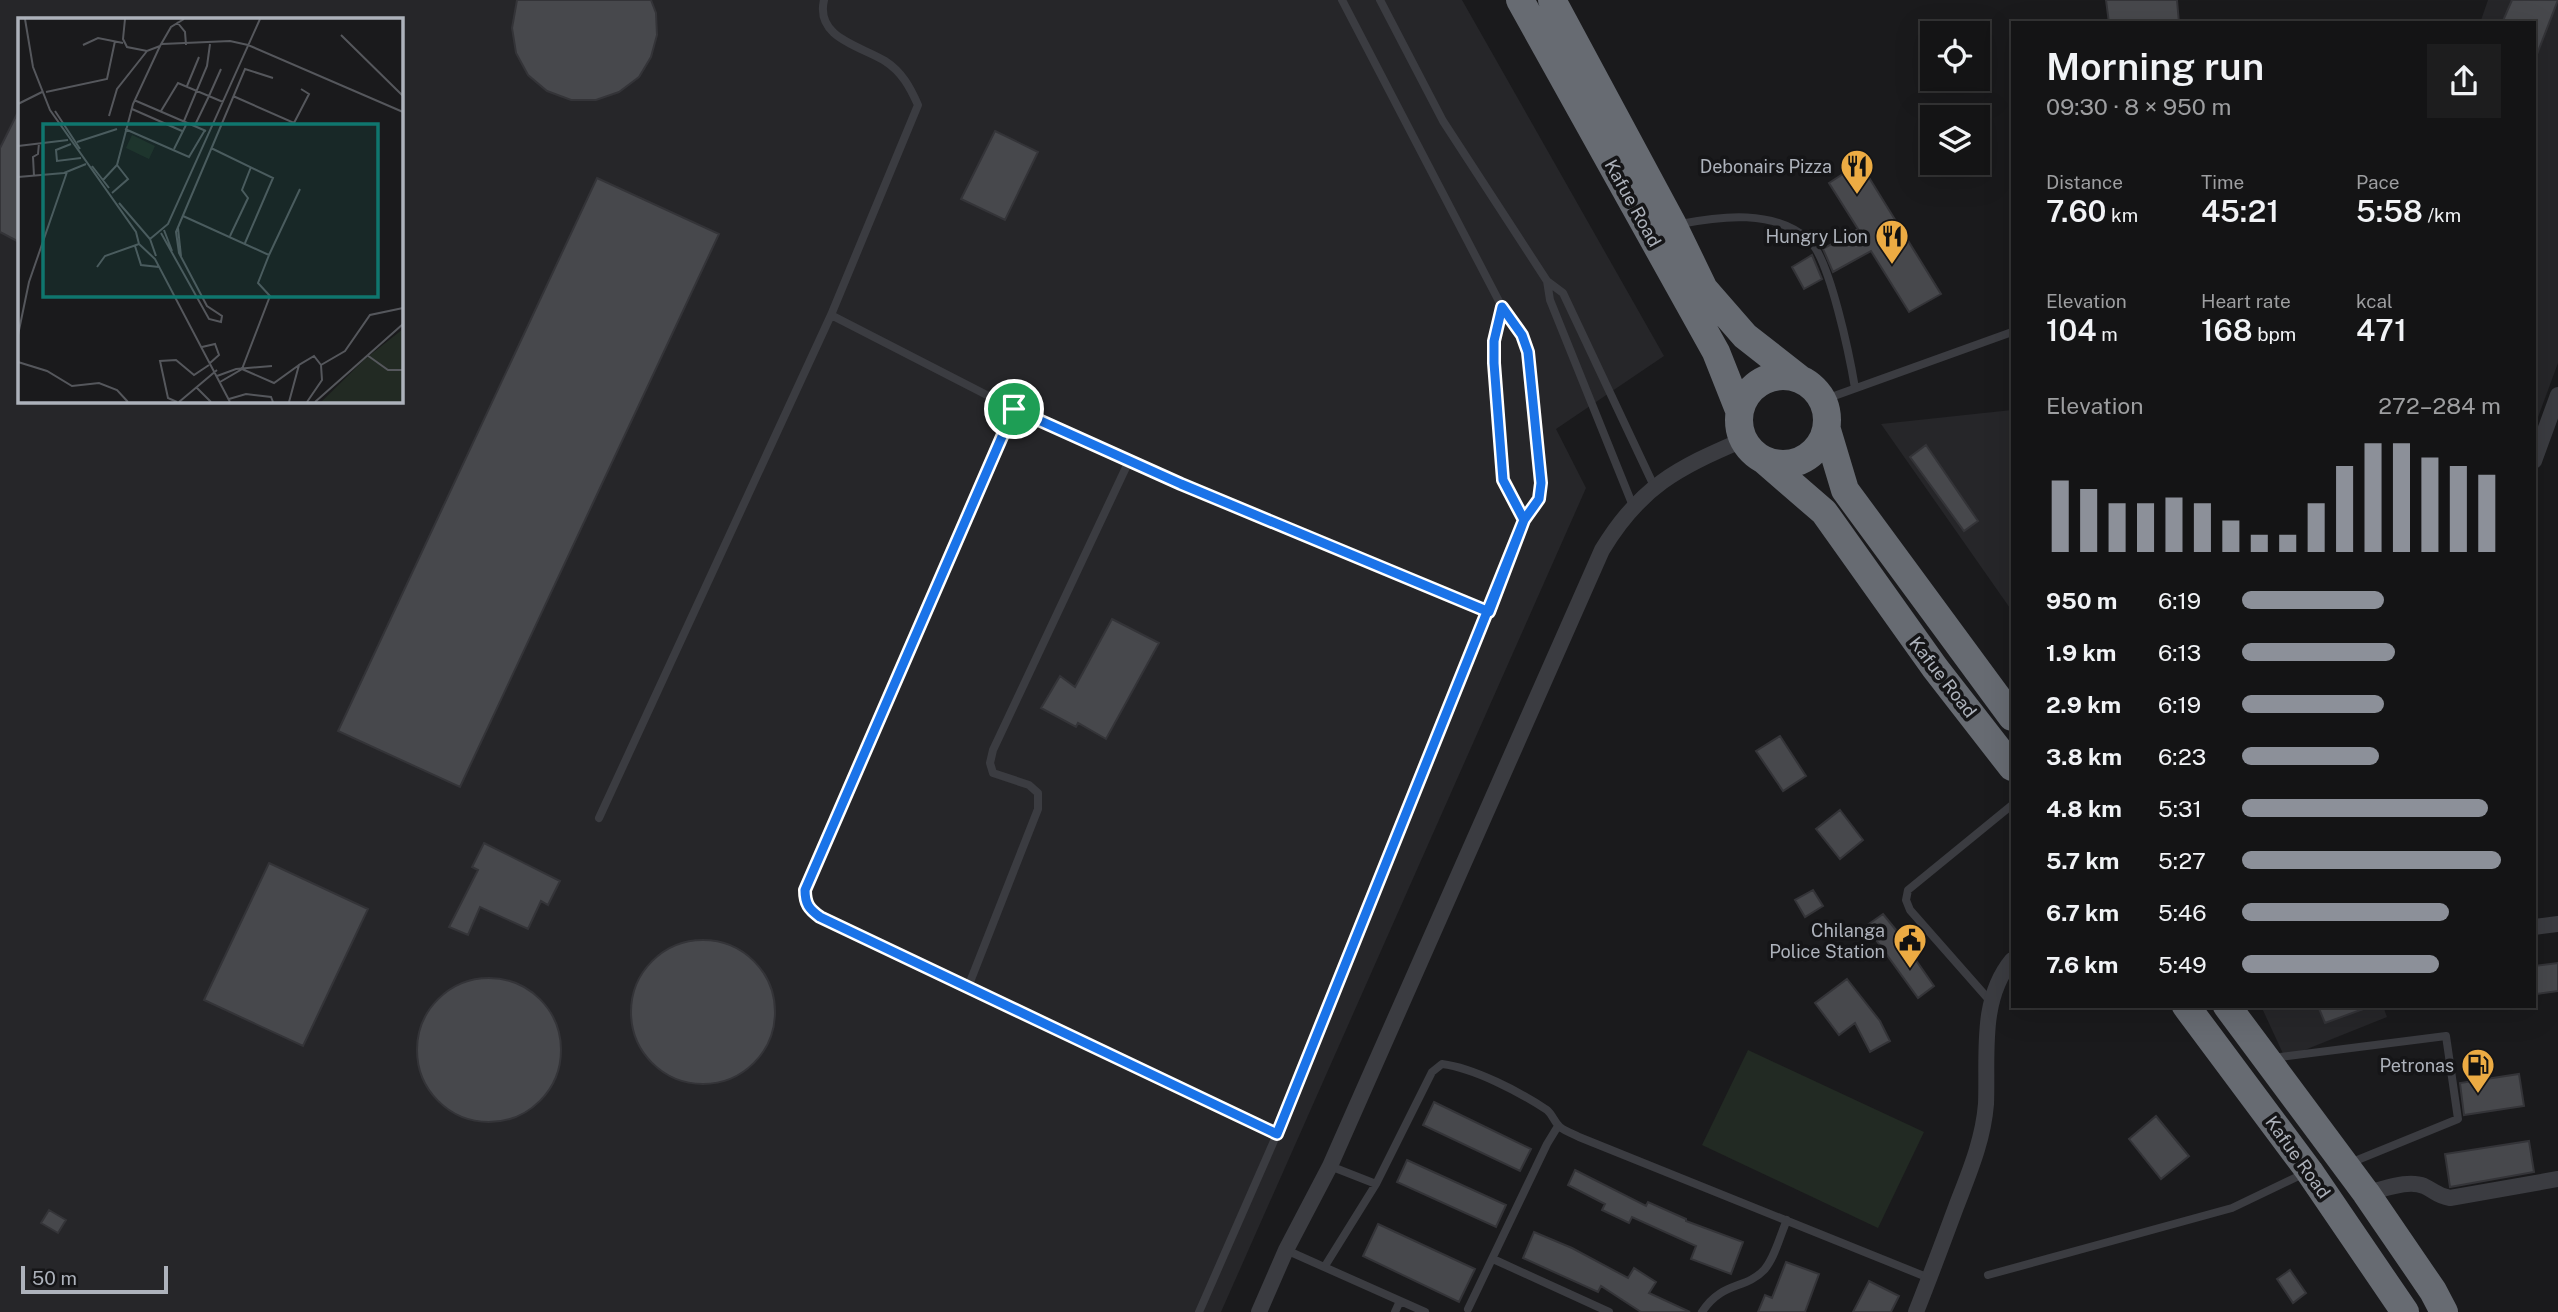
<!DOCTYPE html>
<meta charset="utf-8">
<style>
:root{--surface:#141415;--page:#1d1d1e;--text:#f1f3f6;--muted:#9d9ea0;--line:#333334;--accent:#8c9099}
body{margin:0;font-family:"Public Sans",sans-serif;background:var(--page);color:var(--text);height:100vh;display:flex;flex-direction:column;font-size:26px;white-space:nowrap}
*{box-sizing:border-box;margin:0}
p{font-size:23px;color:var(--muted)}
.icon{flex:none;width:38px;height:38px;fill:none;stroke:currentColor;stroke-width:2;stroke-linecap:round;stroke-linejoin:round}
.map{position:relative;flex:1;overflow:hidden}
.panel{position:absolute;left:2011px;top:21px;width:525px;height:987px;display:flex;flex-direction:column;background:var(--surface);border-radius:0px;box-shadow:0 7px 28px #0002,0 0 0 2px var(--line)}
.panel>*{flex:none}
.controls{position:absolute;left:1920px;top:21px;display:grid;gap:14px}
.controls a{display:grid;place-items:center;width:70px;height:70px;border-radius:0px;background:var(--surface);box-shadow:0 7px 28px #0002,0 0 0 2px var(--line);font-size:35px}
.scale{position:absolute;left:21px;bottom:18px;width:147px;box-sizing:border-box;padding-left:7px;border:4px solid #adb2bb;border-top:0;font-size:19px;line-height:24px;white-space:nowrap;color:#adb2bb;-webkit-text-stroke:5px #151517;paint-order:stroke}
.pin{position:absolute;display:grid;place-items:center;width:60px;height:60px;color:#fff;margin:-30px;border:4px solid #fff;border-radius:50%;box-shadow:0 2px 7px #0007}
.round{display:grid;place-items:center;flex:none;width:74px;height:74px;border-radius:0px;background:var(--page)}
.head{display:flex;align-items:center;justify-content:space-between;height:119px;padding:0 35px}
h1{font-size:38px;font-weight:600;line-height:52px}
.figures{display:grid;grid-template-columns:repeat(3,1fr);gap:10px;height:119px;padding:7px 35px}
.figures div{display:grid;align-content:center}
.figures b{font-size:30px;font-weight:600}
.figures small{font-size:19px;font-weight:400}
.figures p{font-size:19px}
.chart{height:196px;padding:14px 35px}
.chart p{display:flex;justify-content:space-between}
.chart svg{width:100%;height:126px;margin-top:7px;stroke:var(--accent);stroke-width:6}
ul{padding:0 35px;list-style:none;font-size:23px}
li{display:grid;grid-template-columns:112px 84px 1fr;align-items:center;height:52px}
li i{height:18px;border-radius:9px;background:var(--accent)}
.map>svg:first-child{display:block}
.built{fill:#262629;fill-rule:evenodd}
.green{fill:#222a23}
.building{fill:#47484c;stroke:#343438;stroke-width:2}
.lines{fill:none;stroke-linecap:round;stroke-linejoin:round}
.lane{stroke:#3b3c41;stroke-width:8}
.street{stroke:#3b3c41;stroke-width:16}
.highway{stroke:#676b72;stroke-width:28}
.route-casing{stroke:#fff;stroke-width:14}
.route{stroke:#1a73e8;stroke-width:9}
.labels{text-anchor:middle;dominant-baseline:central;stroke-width:7;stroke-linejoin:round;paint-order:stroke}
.poi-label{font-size:18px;fill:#adb2bb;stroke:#151517;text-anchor:end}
.street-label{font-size:18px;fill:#adb2bb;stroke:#151517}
.inset-road{fill:none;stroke:#55575c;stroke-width:2}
.view{fill:#0f766e;fill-opacity:0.15;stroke:#0f766e;stroke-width:3.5}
.inset-edge{fill:none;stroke:#adb2bb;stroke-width:3.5}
</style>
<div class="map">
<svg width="2558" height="1312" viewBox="0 0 2558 1312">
<rect width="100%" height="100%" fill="#1a1a1c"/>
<path class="built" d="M 0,0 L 1462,0 L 1664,356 L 1556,429 L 1586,488 L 1221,1312 L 0,1312 ZM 19,19 L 401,19 L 401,401 L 19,401 Z
M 2488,0 L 2558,0 L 2558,363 L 2534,428 L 2534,23 L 2480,23 Z
M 2012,410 L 2012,611 L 1881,424 Z
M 2261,1006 L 2383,1006 L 2387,1017 L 2285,1058 Z"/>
<path class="green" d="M 1748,1050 L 1924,1132 L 1878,1228 L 1702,1145 Z"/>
<path class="building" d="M 517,0 L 651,0 L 656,13 L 657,35 L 651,57 L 639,77 L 619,92 L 596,100 L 571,100 L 547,91 L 528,75 L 516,53 L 512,28 Z
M 2106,0 L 2177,0 L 2179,23 L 2109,23 Z
M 2512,0 L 2558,0 L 2534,62 L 2534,23 L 2502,23 Z
M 19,110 L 19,242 L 0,232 L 0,148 Z
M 995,131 L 1038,152 L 1005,220 L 961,199 Z
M 1860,163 L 1941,294 L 1909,312 L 1871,251 L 1833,272 L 1823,249 L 1858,229 L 1829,183 Z
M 597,178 L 719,234 L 460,787 L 338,731 Z
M 1812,255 L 1822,279 L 1804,289 L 1792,267 Z
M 1926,445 L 1978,521 L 1964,531 L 1910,457 Z
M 1112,619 L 1159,643 L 1106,739 L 1078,723 L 1076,727 L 1041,708 L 1060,676 L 1075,687 Z
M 1780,736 L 1806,776 L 1783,791 L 1756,751 Z
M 1840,810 L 1863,840 L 1840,859 L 1816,829 Z
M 484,843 L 560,881 L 548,905 L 541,901 L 528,929 L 480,907 L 468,935 L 449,927 L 478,870 L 472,867 Z
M 269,863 L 368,909 L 303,1046 L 204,1000 Z
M 1813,890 L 1823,906 L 1805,917 L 1795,900 Z
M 1883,914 L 1913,951 L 1911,953 L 1934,986 L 1918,998 L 1866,926 Z
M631 1012a72 72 0 1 1 144 0a72 72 0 1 1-144 0Z
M 2558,963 L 2558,991 L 2536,994 L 2534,966 Z
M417 1050a72 72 0 1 1 144 0a72 72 0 1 1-144 0Z
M 1847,979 L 1880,1021 L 1890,1041 L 1870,1052 L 1855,1023 L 1839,1035 L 1815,1003 Z
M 2318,1006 L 2366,1006 L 2366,1008 L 2325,1023 Z
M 2519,1074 L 2524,1106 L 2464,1115 L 2460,1083 Z
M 1434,1102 L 1531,1149 L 1520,1171 L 1423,1125 Z
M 2156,1116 L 2189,1156 L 2161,1179 L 2129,1139 Z
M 2529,1141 L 2534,1172 L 2450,1187 L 2445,1154 Z
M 1407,1160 L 1506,1205 L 1496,1227 L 1397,1182 Z
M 1575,1170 L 1646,1206 L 1648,1202 L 1686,1219 L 1686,1221 L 1743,1242 L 1731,1274 L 1691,1259 L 1696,1246 L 1632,1217 L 1629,1223 L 1602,1210 L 1605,1204 L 1568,1185 Z
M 49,1210 L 66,1220 L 58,1233 L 41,1223 Z
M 1378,1224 L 1475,1269 L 1459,1302 L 1363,1256 Z
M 1534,1232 L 1572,1248 L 1628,1278 L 1634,1268 L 1656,1282 L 1649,1293 L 1690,1312 L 1641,1312 L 1601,1286 L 1598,1292 L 1523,1258 Z
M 1786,1262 L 1819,1274 L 1805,1312 L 1758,1312 L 1765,1295 L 1772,1298 Z
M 2290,1270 L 2306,1293 L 2293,1303 L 2277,1279 Z
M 1869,1281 L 1899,1296 L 1891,1312 L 1853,1312 Z"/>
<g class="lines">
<path class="lane" d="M 824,0 C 815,38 861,46 885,61 C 902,72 910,87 918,105 L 831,315 L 1014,409 L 1129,461 L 1489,612
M 1380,0 L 1443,121 L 1547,281 L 1563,293 L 1654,486
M 1680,224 C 1721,216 1774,209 1809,240 C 1830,259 1850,358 1855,388
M 1547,281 L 1550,300 L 1633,506
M 1502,307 L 1495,341 L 1494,363 L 1503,480 L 1524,520
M 1823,400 L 2012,332
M 1014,409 L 805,890 C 805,904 809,909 820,917 L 1277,1134
M 599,818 L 831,315
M 968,987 L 1038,809 L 1038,793 L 1029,785 L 993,773 L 990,763 L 993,750 L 1129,461
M 1991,1002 L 1910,910 L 1906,900 L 1908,890 L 2012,805
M 2272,1058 L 2446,1036 L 2458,1119 L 2350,1163
M 1330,1166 L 1376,1184
M 1286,1250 L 1425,1312
M 1493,1259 L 1609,1312
M 1325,1266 L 1376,1184 L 1432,1072 L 1442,1064 C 1474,1068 1520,1092 1547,1110 C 1553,1115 1554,1122 1560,1127 C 1565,1131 1573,1134 1579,1137 L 1929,1278
M 1988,1275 L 2232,1208 L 2303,1174
M 1468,1309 L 1547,1144 L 1558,1126
M 1199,1312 L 1277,1134 L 1524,520 L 1539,499 L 1541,490 L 1528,352 L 1522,335 L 1502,307 L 1342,0
M 1395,1312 L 1400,1301
M 1702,1312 C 1722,1281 1745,1290 1764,1270 C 1775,1258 1780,1235 1787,1220"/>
<path class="street" d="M 2534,461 L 2558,395
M 2534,927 L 2558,924
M 2366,1193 C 2383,1190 2407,1179 2424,1186 C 2435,1191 2437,1196 2450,1198 L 2558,1179
M 1259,1312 L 1286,1250 L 1330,1166 L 1602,550 C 1640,487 1677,468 1743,440
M 1916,1312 C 1930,1277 1943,1242 1956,1207 C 1969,1173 1983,1141 1986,1104 C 1988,1056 1979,1000 2012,960"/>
<path class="highway" d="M 1520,0 L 1716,352 L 1739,410
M 1552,0 L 1673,225 L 1704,289 L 1745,336 L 1800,379
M1739 420a44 44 0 1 1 88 0a44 44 0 1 1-88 0Z
M 1827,430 L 1845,490 L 2012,717
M 1765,461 L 1824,512 L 1935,668 L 2012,767
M 2186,1006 L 2309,1171 L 2405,1312
M 2227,1006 L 2366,1193 L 2433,1291 L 2444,1312"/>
</g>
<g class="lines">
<defs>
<path id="route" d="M 1014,409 L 805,890 C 805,904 809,909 820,917 L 1277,1134 L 1524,520 L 1539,499 L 1541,483 L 1528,352 L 1522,335 L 1502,307 L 1494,341 L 1494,363 L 1503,480 L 1524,520 L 1489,612 L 1181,484 L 1014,409"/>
</defs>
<use href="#route" class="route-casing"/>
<use href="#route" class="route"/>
</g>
<defs>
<symbol id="restaurant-pin" viewBox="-11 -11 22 30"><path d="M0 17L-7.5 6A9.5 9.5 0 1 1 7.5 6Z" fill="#ecab43" stroke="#151517"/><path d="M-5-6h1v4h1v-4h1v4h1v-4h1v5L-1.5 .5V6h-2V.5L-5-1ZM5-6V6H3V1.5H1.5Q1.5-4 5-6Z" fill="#111"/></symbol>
<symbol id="civic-pin" viewBox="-11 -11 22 30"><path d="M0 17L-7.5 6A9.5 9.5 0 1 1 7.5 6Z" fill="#ecab43" stroke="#151517"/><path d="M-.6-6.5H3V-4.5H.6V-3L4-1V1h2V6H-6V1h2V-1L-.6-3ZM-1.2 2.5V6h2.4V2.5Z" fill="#111"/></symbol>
<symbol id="fuel-pin" viewBox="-11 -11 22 30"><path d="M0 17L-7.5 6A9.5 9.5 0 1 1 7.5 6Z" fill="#ecab43" stroke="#151517"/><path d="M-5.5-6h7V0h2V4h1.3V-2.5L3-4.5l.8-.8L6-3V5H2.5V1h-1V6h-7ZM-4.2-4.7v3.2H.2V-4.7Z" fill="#111"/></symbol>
</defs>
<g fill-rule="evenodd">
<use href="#restaurant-pin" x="1838" y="147" width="38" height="52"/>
<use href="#restaurant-pin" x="1873" y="217" width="38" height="52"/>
<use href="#civic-pin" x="1891" y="921" width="38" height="52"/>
<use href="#fuel-pin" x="2459" y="1046" width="38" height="52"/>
</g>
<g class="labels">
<g class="poi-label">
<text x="1832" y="166">Debonairs Pizza</text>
<text x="1868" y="236">Hungry Lion</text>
<text x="1885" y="930">Chilanga<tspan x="1885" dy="21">Police Station</tspan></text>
<text x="2454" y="1065">Petronas</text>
</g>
<g class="street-label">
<text transform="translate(1633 203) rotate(61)">Kafue Road</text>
<text transform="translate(1943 677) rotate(52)">Kafue Road</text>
<text transform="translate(2298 1157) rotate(54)">Kafue Road</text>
</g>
</g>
<g transform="translate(18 18)">
<rect width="385" height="385" fill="#1a1a1c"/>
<path d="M 114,117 L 137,128 L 131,141 L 108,130 ZM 385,311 L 385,384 L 303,384 L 347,341 Z" fill="#222a23"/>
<path class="inset-road" d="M 7,1 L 15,49 L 32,92 L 118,214 L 121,226 L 137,241 L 212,384M 107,1 L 105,21 L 109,29 L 129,33 L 142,28M 159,4 L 167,14 L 168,27M 323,17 L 385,78M 144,26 L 212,23 L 230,27 L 385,94M 65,27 L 80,20 L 105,25M 169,68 L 181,39M 28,74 L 89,61 L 97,23M 191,78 L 203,51M 215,78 L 276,105 L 291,76 L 283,71M 116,82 L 188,113M 0,86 L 24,74M 114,91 L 164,113M 37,93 L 62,131M 143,93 L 160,65 L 205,84M 91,98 L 99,71 L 129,33M 166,103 L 189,48 L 192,26M 177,107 L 191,78M 107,111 L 171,139 L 187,112M 59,124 L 99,111M 53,126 L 38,132 L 39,143 L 63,140M 0,128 L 50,122M 193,130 L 255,160 L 227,225M 156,131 L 168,107M 74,148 L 91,170M 16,158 L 15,139 L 20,136 L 21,125M 0,159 L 46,155 L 68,146M 85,162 L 99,147 L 115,86 L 142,28 L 153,9 L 166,1M 94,175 L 110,161 L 99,147M 101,185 L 132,221 L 138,238M 165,198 L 251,237 L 240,265 L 252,278 L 224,351 L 202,364M 160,210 L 163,238M 146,212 L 154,233M 143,215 L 191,301 L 203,304 L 204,298 L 189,288 L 161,235 L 158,214 L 227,51 L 255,60M 212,218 L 230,180 L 224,172 L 233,149M 132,221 L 150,206 L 242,1M 117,228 L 123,247 L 141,249M 251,237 L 282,171M 79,249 L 87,238 L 121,226M 0,317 L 11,264 L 49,154M 184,329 L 197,326 L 201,337 L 192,345M 349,337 L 370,352 L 385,352M 0,344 L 29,353 L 54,368 L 81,365 L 99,372 L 110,384M 303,347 L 327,333 L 352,297 L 385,290M 224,351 L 256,365 L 281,347M 199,358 L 218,351 L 254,348M 178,369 L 193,384M 211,381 L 228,376 L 253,379 L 255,384M 159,384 L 150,380 L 142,343 L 158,342 L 176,357 L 191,347M 161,384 L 199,352M 271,384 L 281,347 L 296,338 L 303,347 L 304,362 L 289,384M 297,384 L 385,306"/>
<path class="view" d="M 25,106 L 360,106 L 360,279 L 25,279 Z"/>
<rect width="385" height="385" class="inset-edge"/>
</g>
</svg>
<div class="controls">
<a><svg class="icon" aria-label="locate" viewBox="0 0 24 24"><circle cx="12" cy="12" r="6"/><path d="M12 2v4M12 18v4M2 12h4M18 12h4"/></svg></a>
<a><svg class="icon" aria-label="layers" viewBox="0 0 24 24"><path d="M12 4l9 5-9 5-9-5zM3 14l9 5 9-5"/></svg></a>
</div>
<div class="scale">50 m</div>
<div class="pin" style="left:1014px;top:409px;background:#1e9e55"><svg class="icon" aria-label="arrive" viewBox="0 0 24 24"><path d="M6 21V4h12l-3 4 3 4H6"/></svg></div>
<section class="panel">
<div class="head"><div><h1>Morning run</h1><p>09:30 · 8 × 950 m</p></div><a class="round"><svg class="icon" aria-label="share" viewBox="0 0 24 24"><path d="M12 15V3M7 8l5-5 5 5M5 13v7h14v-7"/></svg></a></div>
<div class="figures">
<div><p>Distance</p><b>7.60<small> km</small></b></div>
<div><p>Time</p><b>45:21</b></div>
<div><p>Pace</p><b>5:58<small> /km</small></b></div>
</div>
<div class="figures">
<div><p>Elevation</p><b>104<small> m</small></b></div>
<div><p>Heart rate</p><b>168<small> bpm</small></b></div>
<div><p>kcal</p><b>471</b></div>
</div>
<div class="chart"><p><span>Elevation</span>272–284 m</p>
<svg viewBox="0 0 160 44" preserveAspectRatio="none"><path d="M5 44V19M15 44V22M25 44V27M35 44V27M45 44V25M55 44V27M65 44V33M75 44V38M85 44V38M95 44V27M105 44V14M115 44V6M125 44V6M135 44V11M145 44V14M155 44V17"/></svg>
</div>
<ul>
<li><b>950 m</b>6:19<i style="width:55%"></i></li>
<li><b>1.9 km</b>6:13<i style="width:59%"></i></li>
<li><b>2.9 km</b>6:19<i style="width:55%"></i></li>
<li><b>3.8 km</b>6:23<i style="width:53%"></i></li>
<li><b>4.8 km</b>5:31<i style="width:95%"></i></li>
<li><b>5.7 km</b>5:27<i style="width:100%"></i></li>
<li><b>6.7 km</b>5:46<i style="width:80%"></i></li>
<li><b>7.6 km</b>5:49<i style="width:76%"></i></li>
</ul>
</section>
</div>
